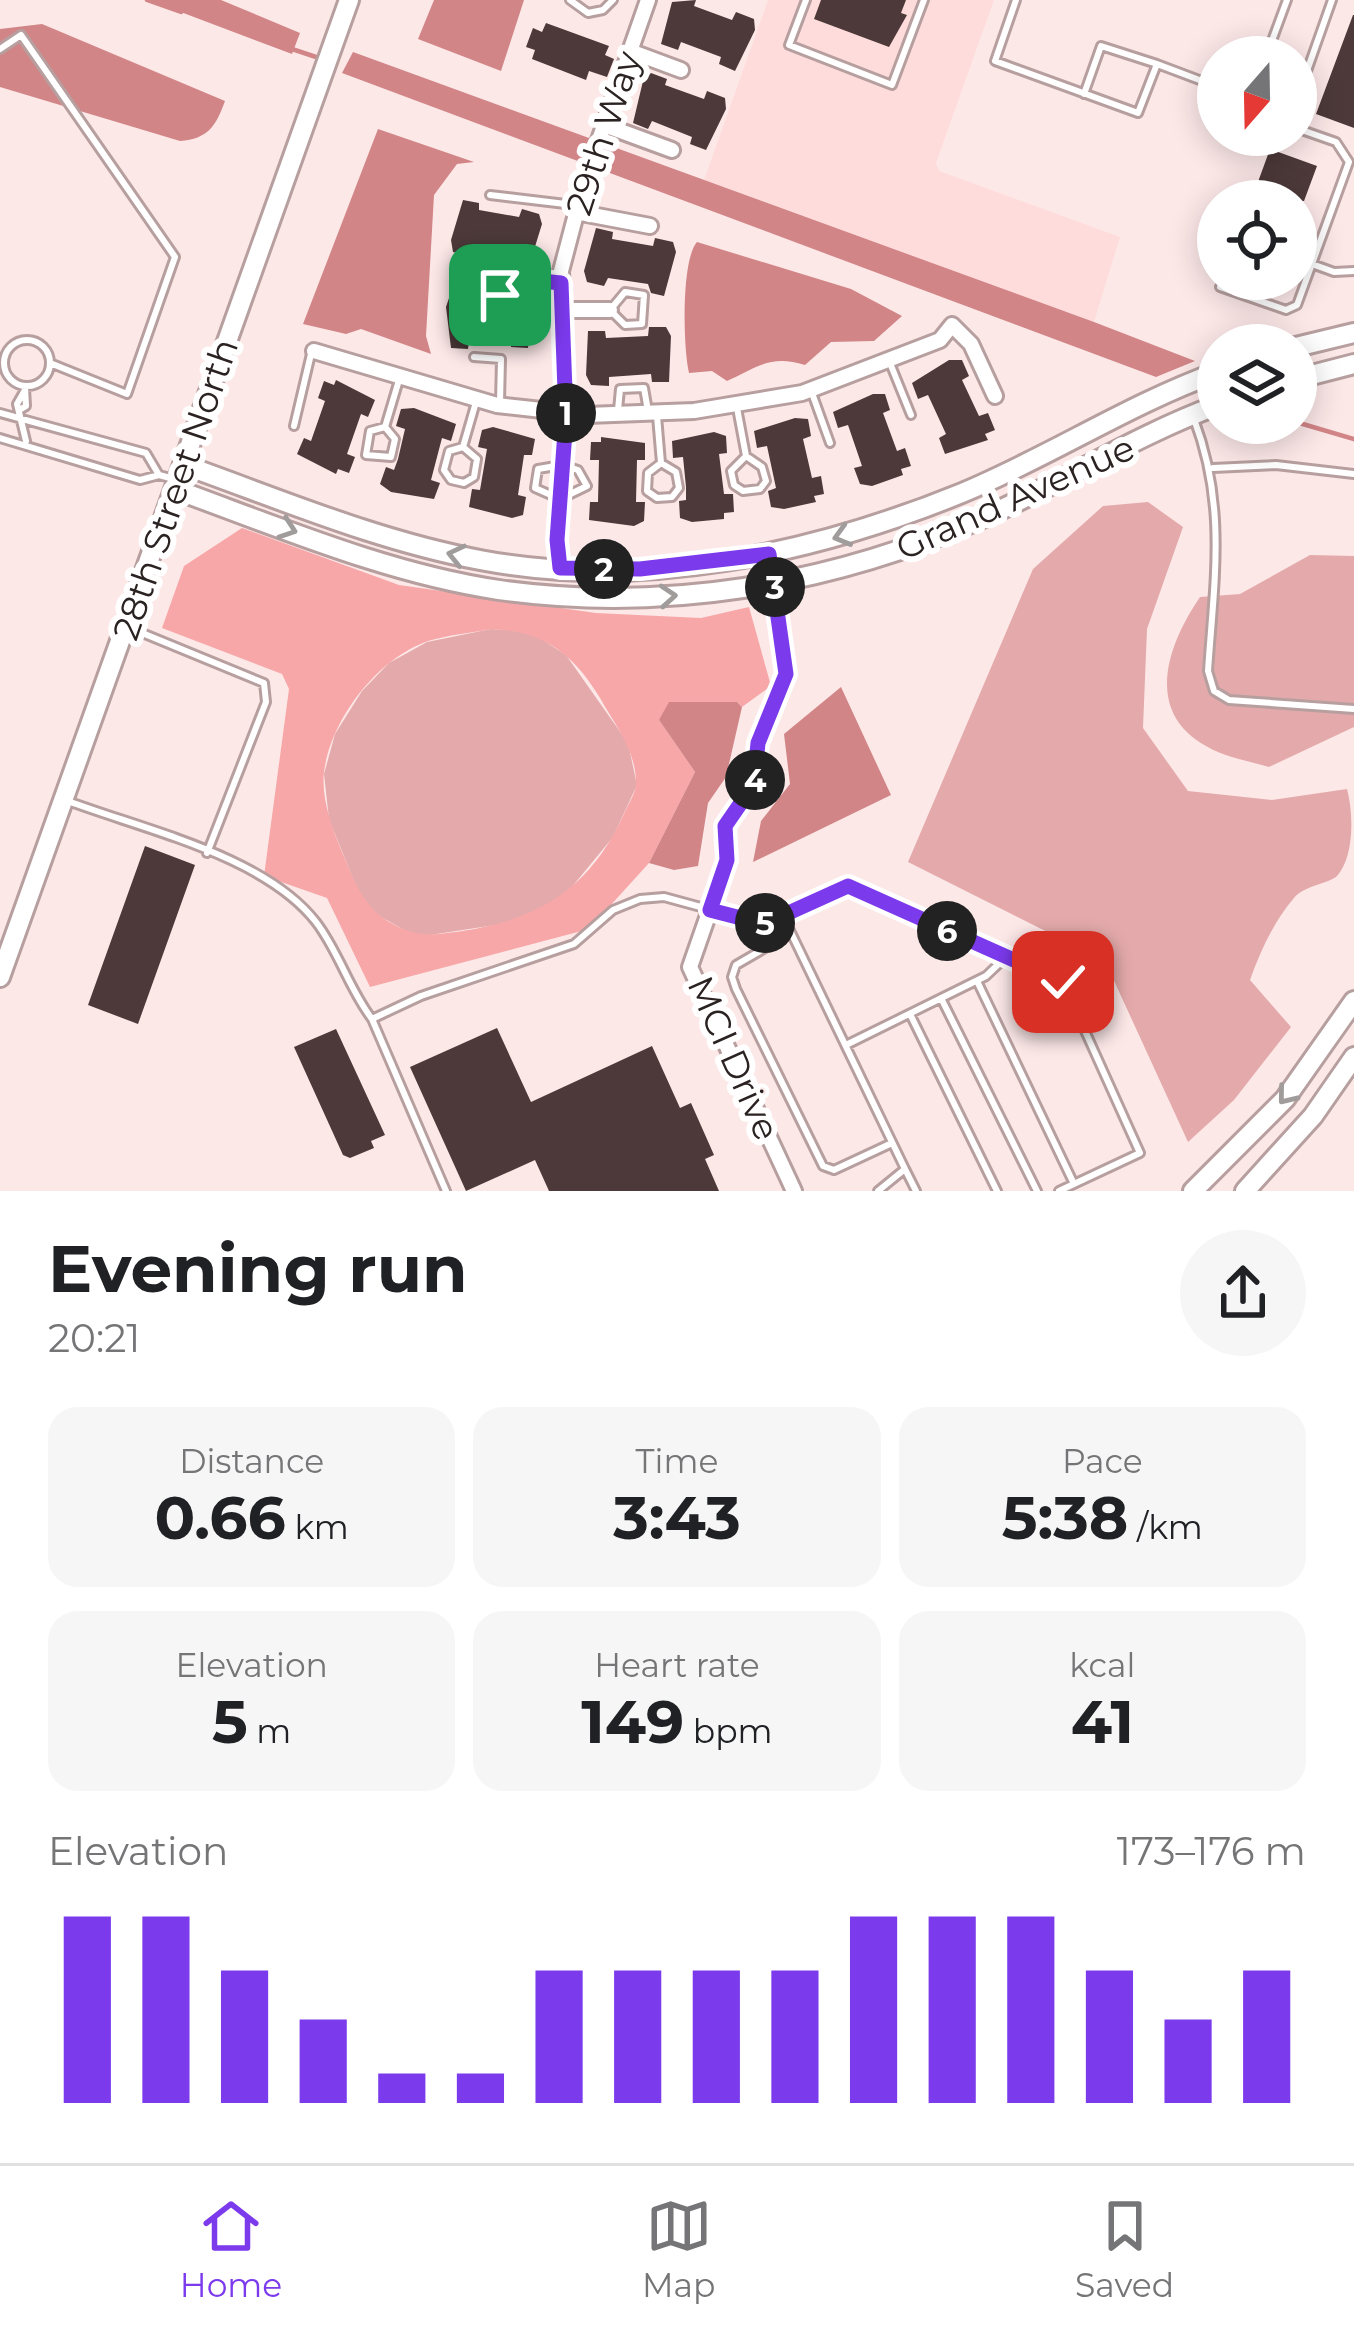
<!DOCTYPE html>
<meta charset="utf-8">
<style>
:root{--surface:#fff;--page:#f6f6f6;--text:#202124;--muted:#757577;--line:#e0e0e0;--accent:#7c3aed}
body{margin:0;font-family:Montserrat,sans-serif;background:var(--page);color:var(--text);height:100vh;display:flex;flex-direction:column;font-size:45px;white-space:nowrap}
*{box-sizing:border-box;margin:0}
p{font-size:39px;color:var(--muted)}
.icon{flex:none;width:66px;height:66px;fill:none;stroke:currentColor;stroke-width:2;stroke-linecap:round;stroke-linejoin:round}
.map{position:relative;height:1191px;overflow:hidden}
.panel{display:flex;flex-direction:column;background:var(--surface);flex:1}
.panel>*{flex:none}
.needle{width:78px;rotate:200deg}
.fabs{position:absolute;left:1197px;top:36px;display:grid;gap:24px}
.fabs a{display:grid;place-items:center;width:120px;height:120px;border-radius:50%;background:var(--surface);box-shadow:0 6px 30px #0003;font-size:60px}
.pin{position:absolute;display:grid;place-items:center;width:102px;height:102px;color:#fff;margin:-51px;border-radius:24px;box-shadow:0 6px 18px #0006}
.km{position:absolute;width:60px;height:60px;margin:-30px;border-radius:50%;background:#222;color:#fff;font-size:33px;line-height:60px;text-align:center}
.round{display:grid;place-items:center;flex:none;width:126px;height:126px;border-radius:63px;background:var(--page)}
.overview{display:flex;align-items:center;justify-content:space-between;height:204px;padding:0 48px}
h1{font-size:66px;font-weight:700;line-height:90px}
.metrics{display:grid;grid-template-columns:repeat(3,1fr);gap:18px;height:204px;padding:12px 48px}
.metrics div{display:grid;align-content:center;border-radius:30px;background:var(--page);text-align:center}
.metrics b{font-size:60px;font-weight:700}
.metrics small{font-size:33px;font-weight:400}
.metrics p{font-size:33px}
.chart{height:336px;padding:24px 48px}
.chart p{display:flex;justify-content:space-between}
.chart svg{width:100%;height:216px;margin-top:12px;stroke:var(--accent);stroke-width:6}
.tabs{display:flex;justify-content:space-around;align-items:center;height:168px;border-top:3px solid var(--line);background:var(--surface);font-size:33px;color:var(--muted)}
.tabs a{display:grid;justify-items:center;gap:6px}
.tabs .current{color:var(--accent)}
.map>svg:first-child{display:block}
.built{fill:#ffdcdc}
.green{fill:#e4aaab}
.forest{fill:#f7a7a8;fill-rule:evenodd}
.water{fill:#d28587}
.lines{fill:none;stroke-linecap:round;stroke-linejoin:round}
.stream{stroke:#d28587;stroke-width:4.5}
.building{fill:#4d3939}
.lane-casing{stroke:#b79f9f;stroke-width:12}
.street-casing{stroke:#b79f9f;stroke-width:20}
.secondary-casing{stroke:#b79f9f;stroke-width:24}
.lane{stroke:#fff;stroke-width:6}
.street{stroke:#fff;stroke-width:14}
.secondary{stroke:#fff;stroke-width:18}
.oneway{stroke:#a09c9c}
.route-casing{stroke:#fff;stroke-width:24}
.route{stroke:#7c3aed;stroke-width:15}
.labels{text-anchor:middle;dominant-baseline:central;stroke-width:12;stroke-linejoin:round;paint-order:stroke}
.street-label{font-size:36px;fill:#2b2222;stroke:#fff}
</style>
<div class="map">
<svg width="1354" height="1191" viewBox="0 0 1354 1191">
<rect width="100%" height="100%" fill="#fde8e8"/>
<path class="built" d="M 768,0 L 994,0 L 936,163 L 939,171 L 1120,237 L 1094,322 L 704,180 Z"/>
<path class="green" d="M 1148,502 L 1183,527 L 1147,629 L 1143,728 L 1188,791 L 1272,800 L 1347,789 C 1354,815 1354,859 1336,877 C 1323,885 1304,886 1294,898 C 1274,921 1260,952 1250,980 L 1291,1027 L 1234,1100 L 1188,1142 L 1105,961 L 908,862 L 1033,569 L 1103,506 Z
M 1310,555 L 1354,556 L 1354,727 L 1269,767 C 1249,761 1224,757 1206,746 C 1143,711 1168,644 1200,597 L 1240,594 Z
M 491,629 L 529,631 L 566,655 L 628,743 L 637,785 L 613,837 L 567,893 L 521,921 L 417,937 L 374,913 L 358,891 L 329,819 L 324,774 L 335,734 L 362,691 L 389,663 L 427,642 Z"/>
<path class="forest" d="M 242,528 L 399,585 L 596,613 L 701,618 L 749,607 L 771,686 L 742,707 L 737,702 L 659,720 L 695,772 L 649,863 L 589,929 L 370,987 L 327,898 L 264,876 L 289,689 L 282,674 L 162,628 L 184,566 ZM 491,629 C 543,631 573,653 600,698 C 615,725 635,749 636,781 C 637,792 628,804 624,814 C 590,888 540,919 462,931 C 434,935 419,938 393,924 C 363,908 355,882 342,852 C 332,827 321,799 324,772 C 331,719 377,659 428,641 C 448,635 471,633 491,629 Z"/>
<path class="water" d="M 149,0 L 221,0 L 300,33 L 292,54 Z
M 434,0 L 524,0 L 501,71 L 418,39 Z
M 42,24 L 225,101 C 216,126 208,139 180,141 L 0,87 L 0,29 Z
M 353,52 L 1094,322 L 1195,361 L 1156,377 L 342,73 Z
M 378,129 L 474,162 L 457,164 L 434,195 L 426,336 L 431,354 L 361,329 L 346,334 L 303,324 Z
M 697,242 L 851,289 L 902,316 L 874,341 L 831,342 L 805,365 C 770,354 756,368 727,381 L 712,371 L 689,373 C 683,347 681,260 697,242 Z
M 841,687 L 891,795 L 753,862 L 761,821 L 790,784 L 784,734 Z
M 669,702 L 737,702 L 742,707 L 726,777 L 708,803 L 698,866 L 674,870 L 649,863 L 695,772 L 659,720 Z"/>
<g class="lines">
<path class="stream" d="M 147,0 L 181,12
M 289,48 L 316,57
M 1296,422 L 1354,439"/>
</g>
<path class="building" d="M 696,0 L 694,6 L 732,20 L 736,12 L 754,19 L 755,30 L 735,71 L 719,64 L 721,57 L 681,42 L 678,50 L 661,44 L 672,2 Z
M 821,0 L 906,0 L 901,13 L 907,15 L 889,47 L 814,19 Z
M 1353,15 L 1354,15 L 1354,128 L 1316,114 Z
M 546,23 L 609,46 L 605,55 L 614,59 L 607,77 L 589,71 L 586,80 L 532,59 L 535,50 L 526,47 L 533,28 L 542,32 Z
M 651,73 L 667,79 L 665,85 L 704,99 L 707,91 L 725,98 L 726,109 L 706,150 L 690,144 L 692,137 L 652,121 L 648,129 L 633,123 L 643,81 Z
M 1270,149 L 1317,166 L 1304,201 L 1251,201 Z
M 463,200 L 479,203 L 479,210 L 519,217 L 522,209 L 539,214 L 542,224 L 529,266 L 513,262 L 514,255 L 472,249 L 470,256 L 453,252 L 451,240 Z
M 596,228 L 613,232 L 612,239 L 653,246 L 655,238 L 673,242 L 676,252 L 664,296 L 651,293 L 648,284 L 608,278 L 604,286 L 587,282 L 584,271 Z
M 511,293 L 528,294 L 533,303 L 528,348 L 511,347 L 511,339 L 469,341 L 468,349 L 451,348 L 446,307 L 450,295 L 467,295 L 467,302 L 500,302 L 509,301 Z
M 649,327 L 666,327 L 671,336 L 669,382 L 652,382 L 651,374 L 609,377 L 609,386 L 591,385 L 586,375 L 588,331 L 605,331 L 606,338 L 648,336 Z
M 949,360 L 962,360 L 969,376 L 962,380 L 979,416 L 988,413 L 995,430 L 985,434 L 988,440 L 945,454 L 939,438 L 946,434 L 928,395 L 918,399 L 912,383 Z
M 336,380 L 375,400 L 368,417 L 361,414 L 347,454 L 355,457 L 349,473 L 338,469 L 336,474 L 297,454 L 304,438 L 311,441 L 325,401 L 318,398 L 324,381 L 334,385 Z
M 873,394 L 885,394 L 890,410 L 883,413 L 897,451 L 905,448 L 911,466 L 901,469 L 903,475 L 872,486 L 860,484 L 854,468 L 862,466 L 848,425 L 838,428 L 833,412 Z
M 414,408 L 456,424 L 451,441 L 442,438 L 431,480 L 440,483 L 434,499 L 391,492 L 380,484 L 386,467 L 394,470 L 398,459 L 405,429 L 396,426 L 401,409 Z
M 795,418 L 808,419 L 811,436 L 803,439 L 812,478 L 821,476 L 824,494 L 814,496 L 816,502 L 784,509 L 771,507 L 768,491 L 776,488 L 767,446 L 757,448 L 754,431 Z
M 493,427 L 535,439 L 532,455 L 524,455 L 518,495 L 526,497 L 523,515 L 512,518 L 469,507 L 472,489 L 480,490 L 487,449 L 478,447 L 482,430 Z
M 714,432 L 726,436 L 727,453 L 719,454 L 724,494 L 733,494 L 734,512 L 724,513 L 724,519 L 692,522 L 680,518 L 679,501 L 686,500 L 686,487 L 683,457 L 673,458 L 672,441 Z
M 601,437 L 645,443 L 645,460 L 637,460 L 636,502 L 645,502 L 644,521 L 634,526 L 589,520 L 590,502 L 598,502 L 599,460 L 590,460 L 591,442 L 601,442 Z
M 145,846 L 195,865 L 138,1024 L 88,1005 Z
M 497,1028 L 531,1102 L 652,1046 L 680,1108 L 691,1103 L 714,1155 L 705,1159 L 719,1191 L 549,1191 L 535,1160 L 466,1191 L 410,1067 Z
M 336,1029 L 385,1135 L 371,1141 L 374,1148 L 350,1158 L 343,1155 L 294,1047 Z"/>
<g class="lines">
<defs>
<path id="lane" d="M 570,0 L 588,13 L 603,10 L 613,0
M 806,0 L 789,45 L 892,85 L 924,0
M 1016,0 L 995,61 L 1138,113 L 1157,64 L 1218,87
M 0,49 L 21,35 L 175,257 L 127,394 L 50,363
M 1266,57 L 1287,0
M 1084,94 L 1101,46 L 1157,64
M 1296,102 L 1332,0
M 490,195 L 574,205
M 481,259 L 502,261 L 512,278 L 500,295 L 480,294 Z
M 1312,264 L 1334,272 L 1354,271
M 1220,287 L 1286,310 L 1297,305 L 1349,162 L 1336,142 L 1296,128
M 625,292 L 644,295 L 642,324 L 625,325 L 610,310 Z
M4 363a23 23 0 1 1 46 0a23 23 0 1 1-46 0Z
M 474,357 L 501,359 L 500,402
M 890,363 L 911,415
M 25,390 L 17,404 L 26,441
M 812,393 L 830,443
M 737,408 L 746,456 L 762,467 L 766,481 L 760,489 L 743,491 L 734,485 L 731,471 L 746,456
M 21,409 L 26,406 L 25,388
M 618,410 L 620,389 L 644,388 L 648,411
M 0,413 L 146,453 L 159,475
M 657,416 L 661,463
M 1194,419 C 1227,506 1214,581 1208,671 L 1214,691 L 1229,700 L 1354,709
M 294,426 L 311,354
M 385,427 L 370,431 L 366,455 L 391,457 L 395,439 L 385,427 L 399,380
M 0,438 L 140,480 L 159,475 L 174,479
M 463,447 L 449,451 L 444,470 L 451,480 L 464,483 L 474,477 L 477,459 L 463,447 L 476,402
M 661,463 L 676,472 L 679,488 L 672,497 L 657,498 L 647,491 L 648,473 Z
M 562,465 L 578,470 L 587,486 L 560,499 L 535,488 L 538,469 Z
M 1213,468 L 1276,465 L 1354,474
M 130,628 L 264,683 L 266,702 L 207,853
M 68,801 C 145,830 265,856 316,922 C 339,952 349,989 372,1019 L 421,996 L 574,944 L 613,910 L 640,899 L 664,897 L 763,924 L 848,886 L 858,889 L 1063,982 L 1140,1153 L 1059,1191
M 783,916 L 905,1169
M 791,933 L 736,965 L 732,977 L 736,989 L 823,1166 L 834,1170 L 892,1143
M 977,981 L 1074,1184
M 942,1000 L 1037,1191
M 911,1016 L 997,1191
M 372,1019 L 446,1191
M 846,1045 L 986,976 L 1006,957
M 878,1191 L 905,1169 L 916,1191"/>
<path id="street" d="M 630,51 L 681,70
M 604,125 L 672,150
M 576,212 L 650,226
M 512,278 L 561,283
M 562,310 L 610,310
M 314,351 L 497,405 L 587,415 L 694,411 L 802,393 L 940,340 L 952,325 L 971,344 L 995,396
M 769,554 L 786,674 L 758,743 L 754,784 L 725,826 L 727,861 L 690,967 L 794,1191
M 560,569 L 557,540 L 566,418 L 561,271 L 585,180 L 648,0"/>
<path id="secondary" d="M 1296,347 L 1354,333
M 1296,379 L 1354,364
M 184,465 C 282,500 378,541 480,560 C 642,591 812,554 962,493 C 1049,457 1129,404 1218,372
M 177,490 C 281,528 390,574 499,590 C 663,613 829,585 980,519 C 1060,484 1136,435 1218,405
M 0,977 L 349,0
M 1193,1191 L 1285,1099 L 1354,1001
M 1245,1191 L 1313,1116 L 1354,1057"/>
</defs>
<use href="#lane" class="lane-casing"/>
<use href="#street" class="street-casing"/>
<use href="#secondary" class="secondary-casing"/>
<use href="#lane" class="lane"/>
<use href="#street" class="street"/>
<use href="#secondary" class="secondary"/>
</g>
<defs><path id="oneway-chevron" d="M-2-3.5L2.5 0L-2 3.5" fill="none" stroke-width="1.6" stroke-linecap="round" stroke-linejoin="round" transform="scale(3)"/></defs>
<g class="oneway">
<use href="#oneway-chevron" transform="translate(288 529) rotate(19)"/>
<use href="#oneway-chevron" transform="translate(842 536) rotate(164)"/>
<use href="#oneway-chevron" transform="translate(456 555) rotate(-167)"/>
<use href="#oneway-chevron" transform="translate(668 596) rotate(-4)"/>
<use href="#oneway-chevron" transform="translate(1286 1096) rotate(129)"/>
</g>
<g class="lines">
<defs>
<path id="route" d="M 500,295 L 512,278 L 561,283 L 566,418 L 557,540 L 560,568 L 640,569 L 769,554 L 786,674 L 758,743 L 754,784 L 725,826 L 727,860 L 710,910 L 764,924 L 848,886 L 1063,982"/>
</defs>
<use href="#route" class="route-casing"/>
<use href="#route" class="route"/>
</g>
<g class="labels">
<g class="street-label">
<text transform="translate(603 133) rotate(-72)">29th Way</text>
<text transform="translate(175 489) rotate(-71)">28th Street North</text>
<text transform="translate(1015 497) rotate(-24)">Grand Avenue</text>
<text transform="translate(734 1058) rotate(66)">MCI Drive</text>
</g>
</g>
</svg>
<div class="fabs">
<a><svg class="needle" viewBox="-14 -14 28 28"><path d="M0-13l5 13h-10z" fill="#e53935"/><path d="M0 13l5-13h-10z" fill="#757577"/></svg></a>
<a><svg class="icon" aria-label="locate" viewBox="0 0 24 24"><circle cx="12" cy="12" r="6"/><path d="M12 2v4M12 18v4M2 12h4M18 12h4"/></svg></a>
<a><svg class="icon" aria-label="layers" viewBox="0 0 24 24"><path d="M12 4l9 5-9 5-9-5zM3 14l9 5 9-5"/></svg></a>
</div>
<div class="pin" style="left:500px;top:295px;background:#1e9e55"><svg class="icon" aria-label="arrive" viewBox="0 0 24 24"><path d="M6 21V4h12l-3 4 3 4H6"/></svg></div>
<div class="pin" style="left:1063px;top:982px;background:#d93025"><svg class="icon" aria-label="check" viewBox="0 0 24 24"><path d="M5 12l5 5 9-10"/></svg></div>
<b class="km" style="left:566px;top:413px">1</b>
<b class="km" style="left:604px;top:569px">2</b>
<b class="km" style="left:775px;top:587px">3</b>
<b class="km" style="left:755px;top:780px">4</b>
<b class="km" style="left:765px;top:923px">5</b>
<b class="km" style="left:947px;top:931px">6</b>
</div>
<section class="panel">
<div class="overview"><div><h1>Evening run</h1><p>20:21</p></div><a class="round"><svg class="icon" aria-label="share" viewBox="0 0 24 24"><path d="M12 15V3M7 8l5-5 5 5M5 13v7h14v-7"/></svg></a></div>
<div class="metrics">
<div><p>Distance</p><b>0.66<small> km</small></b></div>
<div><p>Time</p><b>3:43</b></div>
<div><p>Pace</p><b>5:38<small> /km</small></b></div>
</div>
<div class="metrics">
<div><p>Elevation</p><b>5<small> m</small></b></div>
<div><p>Heart rate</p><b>149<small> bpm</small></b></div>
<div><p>kcal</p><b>41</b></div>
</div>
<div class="chart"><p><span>Elevation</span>173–176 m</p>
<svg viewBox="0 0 160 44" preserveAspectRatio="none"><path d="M5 44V6M15 44V6M25 44V17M35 44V27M45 44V38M55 44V38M65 44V17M75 44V17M85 44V17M95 44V17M105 44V6M115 44V6M125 44V6M135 44V17M145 44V27M155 44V17"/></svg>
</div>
</section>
<nav class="tabs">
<a class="current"><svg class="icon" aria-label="home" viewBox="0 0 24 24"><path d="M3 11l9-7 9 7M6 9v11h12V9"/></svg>Home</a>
<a><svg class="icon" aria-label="map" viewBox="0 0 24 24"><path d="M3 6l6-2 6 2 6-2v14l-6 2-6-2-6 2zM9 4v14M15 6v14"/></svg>Map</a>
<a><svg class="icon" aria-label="saved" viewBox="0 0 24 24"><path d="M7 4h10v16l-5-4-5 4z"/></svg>Saved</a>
</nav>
